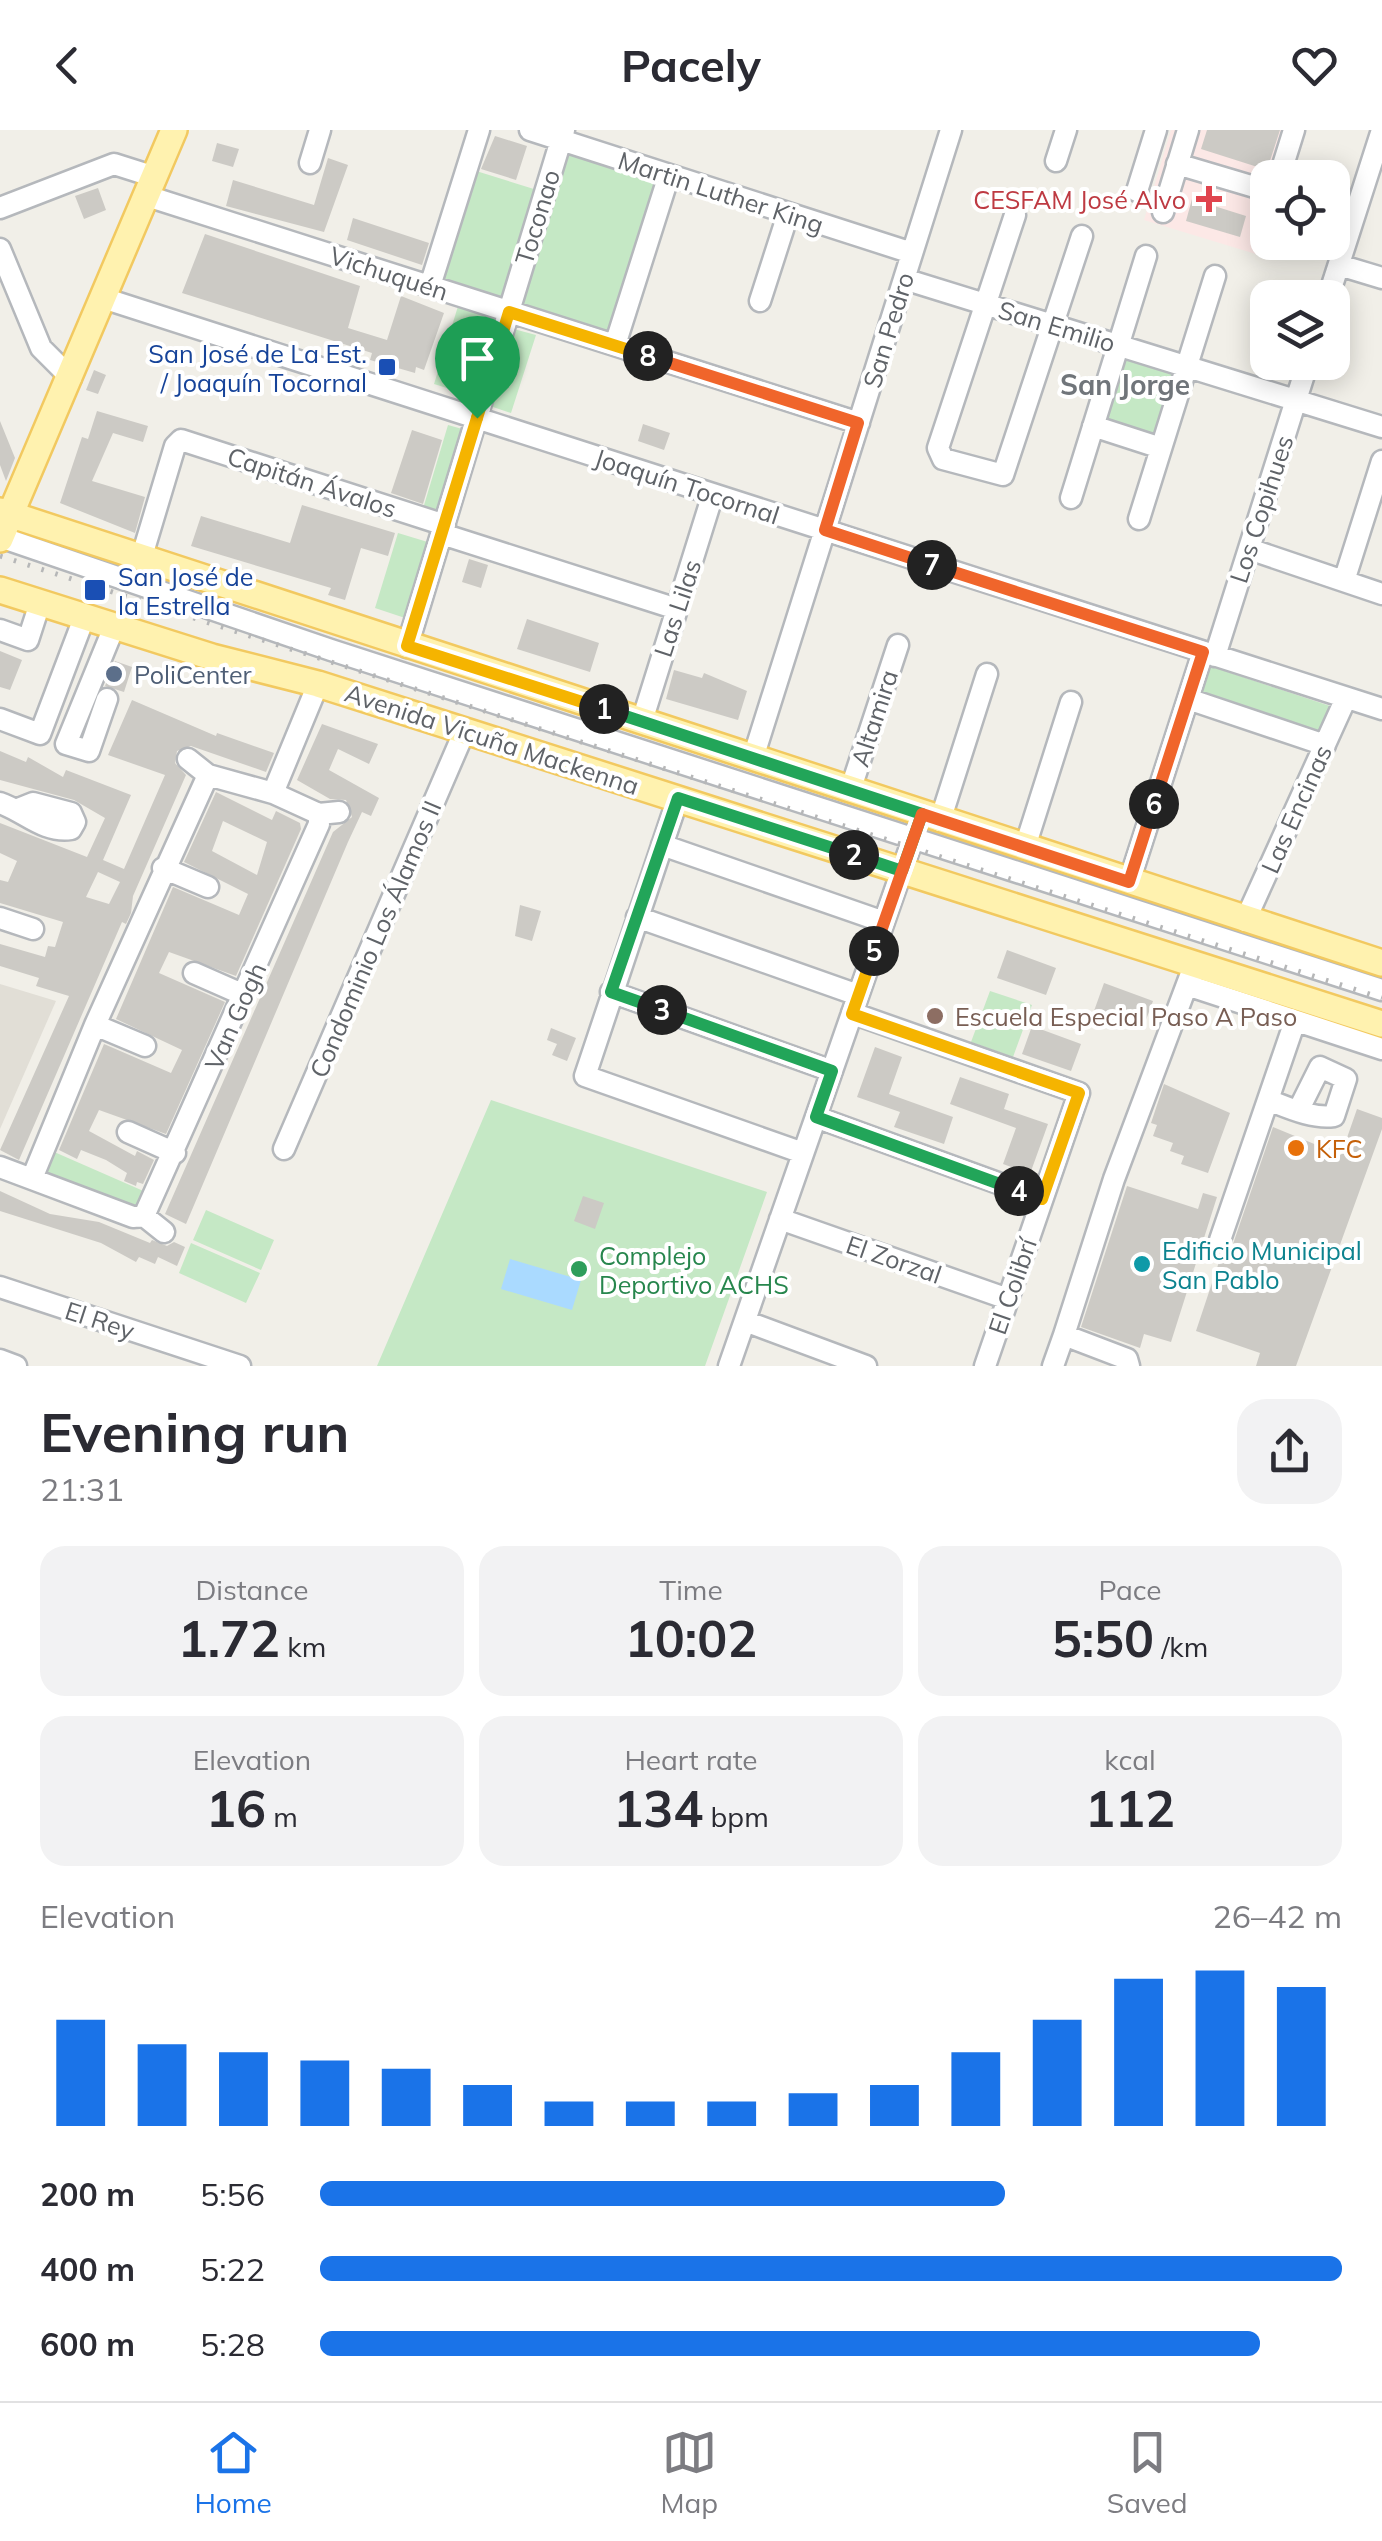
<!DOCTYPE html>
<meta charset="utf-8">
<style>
:root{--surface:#fff;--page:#f2f2f3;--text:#2b2b33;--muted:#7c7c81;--line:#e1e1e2;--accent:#1a73e8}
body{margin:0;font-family:Mulish,sans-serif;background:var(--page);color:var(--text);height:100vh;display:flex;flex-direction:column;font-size:38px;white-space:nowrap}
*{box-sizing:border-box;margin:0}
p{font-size:32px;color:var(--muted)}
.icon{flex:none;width:55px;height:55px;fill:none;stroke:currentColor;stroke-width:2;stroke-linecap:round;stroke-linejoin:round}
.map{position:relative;height:1236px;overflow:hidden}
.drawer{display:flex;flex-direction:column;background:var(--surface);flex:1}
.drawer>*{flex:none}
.fabs{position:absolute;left:1250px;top:30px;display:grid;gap:20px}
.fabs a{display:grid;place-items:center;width:100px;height:100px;border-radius:20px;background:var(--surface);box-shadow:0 5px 25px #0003;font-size:50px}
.pin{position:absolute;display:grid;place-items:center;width:85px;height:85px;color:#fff;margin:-102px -42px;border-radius:50% 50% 50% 0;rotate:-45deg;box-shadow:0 0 10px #0007}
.pin .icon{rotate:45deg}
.km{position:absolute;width:50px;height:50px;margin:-25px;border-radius:50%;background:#222;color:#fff;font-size:28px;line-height:50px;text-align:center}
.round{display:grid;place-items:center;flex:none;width:105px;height:105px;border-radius:30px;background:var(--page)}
.head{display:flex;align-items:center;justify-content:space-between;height:170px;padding:0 40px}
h1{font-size:55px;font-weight:700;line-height:75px}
.figures{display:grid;grid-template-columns:repeat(3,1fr);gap:15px;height:170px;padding:10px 40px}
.figures div{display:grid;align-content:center;border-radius:25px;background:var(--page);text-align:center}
.figures b{font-size:50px;font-weight:700}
.figures small{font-size:28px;font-weight:400}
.figures p{font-size:28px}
.chart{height:280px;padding:20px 40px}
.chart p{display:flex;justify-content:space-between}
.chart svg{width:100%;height:180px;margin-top:10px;stroke:var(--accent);stroke-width:6}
ul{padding:0 40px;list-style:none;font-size:32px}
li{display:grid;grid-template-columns:160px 120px 1fr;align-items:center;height:75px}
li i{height:25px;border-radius:12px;background:var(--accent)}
header{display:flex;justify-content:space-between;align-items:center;height:130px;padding:0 40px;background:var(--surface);font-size:45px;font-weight:700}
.tab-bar{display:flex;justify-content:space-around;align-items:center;height:140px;border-top:2px solid var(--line);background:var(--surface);font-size:28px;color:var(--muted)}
.tab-bar a{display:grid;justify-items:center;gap:5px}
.tab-bar .current{color:var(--accent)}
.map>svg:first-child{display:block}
.education{fill:#e1ded6}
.medical{fill:#fce8e6}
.green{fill:#c5e8c5}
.water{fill:#aadaff}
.building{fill:#cccac5;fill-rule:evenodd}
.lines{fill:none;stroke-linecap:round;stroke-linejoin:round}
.minor-casing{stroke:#b5b8bc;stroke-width:25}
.major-casing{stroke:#f2c960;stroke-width:30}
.minor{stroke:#fff;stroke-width:20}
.major{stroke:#fff2af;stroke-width:25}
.rail{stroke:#b6b7b8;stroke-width:5;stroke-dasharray:2.5 12;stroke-linecap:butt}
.split-1-casing{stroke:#fff;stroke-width:20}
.split-2-casing{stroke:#fff;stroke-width:20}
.split-3-casing{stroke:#fff;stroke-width:20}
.split-4-casing{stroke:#fff;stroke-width:20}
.split-5-casing{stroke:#fff;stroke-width:20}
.split-6-casing{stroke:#fff;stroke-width:20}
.split-7-casing{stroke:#fff;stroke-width:20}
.split-8-casing{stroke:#fff;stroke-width:20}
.split-9-casing{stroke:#fff;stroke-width:20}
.split-1{stroke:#f5b400;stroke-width:12}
.split-2{stroke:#22a559;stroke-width:12}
.split-3{stroke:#22a559;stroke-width:12}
.split-4{stroke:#22a559;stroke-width:12}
.split-5{stroke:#f5b400;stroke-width:12}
.split-6{stroke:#f0652b;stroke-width:12}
.split-7{stroke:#f0652b;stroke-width:12}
.split-8{stroke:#f0652b;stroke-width:12}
.split-9{stroke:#f5b400;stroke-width:12}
.health-dot{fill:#e0444e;stroke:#fff;stroke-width:4}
.transit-dot{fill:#1a4fb4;stroke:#fff;stroke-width:4}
.service-dot{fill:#5c6f8a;stroke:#fff;stroke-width:4}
.education-dot{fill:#8d6e63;stroke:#fff;stroke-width:4}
.food-dot{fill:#e8710a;stroke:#fff;stroke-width:4}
.culture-dot{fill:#0f9aa8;stroke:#fff;stroke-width:4}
.leisure-dot{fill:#2e9e5b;stroke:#fff;stroke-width:4}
.labels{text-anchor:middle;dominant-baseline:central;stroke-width:8;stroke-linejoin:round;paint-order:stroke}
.street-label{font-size:25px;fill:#5f6368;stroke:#fff}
.health-label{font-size:25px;fill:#be3a42;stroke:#fff;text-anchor:end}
.transit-label{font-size:25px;fill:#164399;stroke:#fff;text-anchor:end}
.service-label{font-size:25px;fill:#4e5e75;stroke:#fff;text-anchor:start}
.education-label{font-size:25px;fill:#785e54;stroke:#fff;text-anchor:start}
.food-label{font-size:25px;fill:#c56008;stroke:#fff;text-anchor:start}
.culture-label{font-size:25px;fill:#0d838f;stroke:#fff;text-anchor:start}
.leisure-label{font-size:25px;fill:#27864d;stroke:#fff;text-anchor:start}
.neighbourhood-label{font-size:28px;font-weight:bold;fill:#70757a;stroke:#fff}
</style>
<header><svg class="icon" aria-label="back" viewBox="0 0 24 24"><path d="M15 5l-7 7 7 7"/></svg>Pacely<svg class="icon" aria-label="heart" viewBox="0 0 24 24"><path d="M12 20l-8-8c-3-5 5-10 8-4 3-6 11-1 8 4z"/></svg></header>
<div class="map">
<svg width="1382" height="1236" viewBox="0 0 1382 1236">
<rect width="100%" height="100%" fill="#f1efe8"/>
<path class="education" d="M 0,854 L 56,871 L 0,999 Z"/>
<path class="medical" d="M 1171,0 L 1298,0 L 1283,47 L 1268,48 L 1267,97 L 1259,125 L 1144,90 Z"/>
<path class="green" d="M 565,22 L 662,51 L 614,208 L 516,176 Z
M 473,40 L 537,60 L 472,266 L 434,254 L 463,160 L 438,152 Z
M 510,198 L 536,205 L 511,283 L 487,275 Z
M 1117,227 L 1177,246 L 1157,310 L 1097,291 Z
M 448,295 L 466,300 L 440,387 L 422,382 Z
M 398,403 L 431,413 L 408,489 L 375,478 Z
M 1207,535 L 1330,576 L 1318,609 L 1198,567 Z
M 990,861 L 1032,875 L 1013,927 L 971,912 Z
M 491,970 L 767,1062 L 705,1236 L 377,1236 Z
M 52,1021 L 148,1063 L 140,1078 L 41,1045 Z
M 206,1080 L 274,1110 L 261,1140 L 193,1110 Z
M 191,1113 L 260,1143 L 246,1173 L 179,1143 Z"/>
<path class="water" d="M 510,1129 L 581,1150 L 572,1180 L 501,1159 Z"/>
<path class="building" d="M 1207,0 L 1280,0 L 1267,40 L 1201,19 Z
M 495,6 L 527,16 L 516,50 L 481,39 Z
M 217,13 L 239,19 L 233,37 L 212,31 Z
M 328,28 L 348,35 L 324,102 L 226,76 L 233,50 L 314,75 Z
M 98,58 L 106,80 L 84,89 L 75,66 Z
M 1192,69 L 1246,86 L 1240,107 L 1186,91 Z
M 353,88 L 429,113 L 422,135 L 347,110 Z
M 205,104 L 360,156 L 348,198 L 387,210 L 401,166 L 444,183 L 424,240 L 416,237 L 415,243 L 370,230 L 372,223 L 182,163 Z
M 94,240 L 106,245 L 98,264 L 86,260 Z
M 97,281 L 148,296 L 143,312 L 113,303 L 92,351 L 145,367 L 135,403 L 60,373 L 82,307 L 88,309 Z
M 0,291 L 15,328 L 6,351 L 0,335 Z
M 643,294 L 670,303 L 664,320 L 638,311 Z
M 412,300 L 442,310 L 423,374 L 391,363 Z
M 302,375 L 395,403 L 388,426 L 361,418 L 345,470 L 328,465 L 331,458 L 191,416 L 201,386 L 290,413 Z
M 469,429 L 488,435 L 481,458 L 462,452 Z
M 527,489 L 599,513 L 590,542 L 517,519 Z
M 0,521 L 22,530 L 10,560 L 0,557 Z
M 115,531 L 132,537 L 124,562 L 105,556 Z
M 674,540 L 702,548 L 704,543 L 747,561 L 738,590 L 666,569 Z
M 132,570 L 216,606 L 217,603 L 274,623 L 266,642 L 191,616 L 177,621 L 175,633 L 186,645 L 133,766 L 131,783 L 126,794 L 122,792 L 19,1030 L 0,1020 L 69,866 L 36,856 L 39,848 L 0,836 L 0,814 L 45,827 L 48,816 L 55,817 L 63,792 L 0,773 L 0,750 L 8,752 L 17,731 L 0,723 L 0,693 L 87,727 L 105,688 L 74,670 L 0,650 L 0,621 L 26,632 L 28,627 L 63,647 L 66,640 L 131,665 L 103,730 L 124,739 L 165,645 L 108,625 ZM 98,742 L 120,752 L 109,774 L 86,767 Z
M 322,594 L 378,614 L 369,634 L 338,619 L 329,640 L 379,668 L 371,686 L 362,682 L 348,712 L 186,1094 L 165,1084 L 333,702 L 352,687 L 346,670 L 330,669 L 297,650 Z
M 216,662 L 272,690 L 276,681 L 300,693 L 301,699 L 236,846 L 169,822 L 159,843 L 225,872 L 166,1004 L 99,980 L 89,1001 L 135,1026 L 137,1021 L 154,1030 L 143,1054 L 137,1052 L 136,1056 L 124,1051 L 127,1043 L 106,1030 L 81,1020 L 77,1029 L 59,1020 L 104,914 L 171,943 L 182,920 L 116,889 L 173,757 L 239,785 L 248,764 L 184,732 ZM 223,691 L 267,712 L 257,745 L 212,721 Z
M 520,775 L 541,781 L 532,811 L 515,806 Z
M 1007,820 L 1056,838 L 1046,865 L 997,848 Z
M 1104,853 L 1153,871 L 1143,898 L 1094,881 Z
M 1032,896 L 1081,914 L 1071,941 L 1022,924 Z
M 551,898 L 576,908 L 567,931 L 552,925 L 557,914 L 547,910 Z
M 875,917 L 902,927 L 889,964 L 953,987 L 944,1014 L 894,997 L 900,982 L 857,967 Z
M 960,947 L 1009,964 L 1004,979 L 1048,994 L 1030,1044 L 1003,1034 L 1016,998 L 950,974 Z
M 1164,954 L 1230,983 L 1208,1043 L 1181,1034 L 1184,1026 L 1170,1021 L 1173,1013 L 1153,1006 L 1157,995 L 1151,993 Z
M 1357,979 L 1382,988 L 1382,999 L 1296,1236 L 1256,1236 L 1260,1223 L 1196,1201 L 1222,1123 L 1233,1114 L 1273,997 L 1341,1025 Z
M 1127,1056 L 1198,1079 L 1203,1063 L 1217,1067 L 1171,1212 L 1144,1204 L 1140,1218 L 1081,1197 Z
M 0,1061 L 50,1084 L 99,1092 L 150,1113 L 152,1110 L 167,1116 L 174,1112 L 185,1117 L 177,1136 L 158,1127 L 155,1134 L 139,1127 L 136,1132 L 101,1113 L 0,1081 Z
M 583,1066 L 604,1073 L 595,1099 L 574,1091 Z"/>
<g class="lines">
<defs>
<path id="minor" d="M 530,0 L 912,123
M 1056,31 L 1066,0
M 310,33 L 320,0
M 1177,34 L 1268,61
M 1279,48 L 1294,0
M 1137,61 L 1156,0
M 147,66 L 859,293
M 0,78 L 114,34 L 155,47
M 1163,82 L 1188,0
M 1015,85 L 938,318 L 943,329 L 1003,345 L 1082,106
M 0,119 L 41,218 L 71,248
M 1339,135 L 1382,148
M 904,149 L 1382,297
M 430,156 L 479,0
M 1328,168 L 1382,0
M 106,169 L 1382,579
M 760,171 L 788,84
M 615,215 L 669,45
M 1093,296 L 1161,318
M 1071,368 L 1146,126
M 1139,389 L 1215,146
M 442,404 L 677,479
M 0,407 L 331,520 L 1382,860
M 1249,419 L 1382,464
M 142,426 L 175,316 L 181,310 L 445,395
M 1344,451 L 1382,331
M 0,500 L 28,510 L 40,473
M 407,517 L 564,0
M 1215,526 L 1308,232
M 107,569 L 89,621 L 66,614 L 114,497
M 1188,569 L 1325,615
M 0,589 L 40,604 L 84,488
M 642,591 L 713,364
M 753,628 L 951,0
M 188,629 L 208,645 L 273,663 L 319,684
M 850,661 L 898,515
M 273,663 L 318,554
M 678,668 L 585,946 L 803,1023
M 0,673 C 24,681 43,703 71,699 L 75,692 L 71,683 L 33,673 L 18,679
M 319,684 L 339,682
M 940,691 L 987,544
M 662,715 L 884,792
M 1025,717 L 1071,572
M 163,738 L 208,757
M 1129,752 L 1203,522
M 637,787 L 858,865
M 0,788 L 33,799
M 1245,791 L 1346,568
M 194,843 L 244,865
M 1187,855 L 1382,919
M 611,862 L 832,941
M 852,883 L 1079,963 L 985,1236
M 95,895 L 145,916
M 1268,970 C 1289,978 1312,989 1334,986 L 1346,949 L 1320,937 L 1298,981
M 816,987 L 1042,1069
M 128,1002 L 175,1023
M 284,1019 L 465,600
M 0,1037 L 133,1087 L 144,1086 L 164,1102
M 33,1046 L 95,895 L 208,645
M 144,1086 L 319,694 L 319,684
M 780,1089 L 1008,1169
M 1220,1110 L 1295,891
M 0,1157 L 240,1236
M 745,1191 L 866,1236
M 1064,1205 L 1114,1049 L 1195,833
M 0,1230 L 16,1236
M 729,1236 L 916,700
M 1053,1236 L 1064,1205 L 1127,1229 L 1129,1236"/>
<path id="major" d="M 0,381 L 1382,833
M 0,409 L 174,0
M 0,460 L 212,527 L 318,554 L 1382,894"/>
</defs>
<use href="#minor" class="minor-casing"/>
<use href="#major" class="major-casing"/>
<use href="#minor" class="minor"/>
<use href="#major" class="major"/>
<path class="rail" d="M 0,426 L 1382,868"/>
</g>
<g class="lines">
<defs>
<path id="split-1" d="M 477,288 L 407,516 L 604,579"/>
<path id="split-2" d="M 604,579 L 922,684 L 902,741 L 854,725"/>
<path id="split-3" d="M 662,880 L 611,862 L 678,668 L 854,725"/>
<path id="split-4" d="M 662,880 L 832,941 L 816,987 L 1019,1061"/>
<path id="split-5" d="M 874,821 L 852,884 L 1079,963 L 1042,1069 L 1019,1061"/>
<path id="split-6" d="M 874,821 L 922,684 L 1129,752 L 1154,674"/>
<path id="split-7" d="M 932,435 L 1203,522 L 1154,674"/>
<path id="split-8" d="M 648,226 L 858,293 L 825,400 L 932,435"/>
<path id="split-9" d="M 477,288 L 509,182 L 648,226"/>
</defs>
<use href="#split-1" class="split-1-casing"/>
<use href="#split-2" class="split-2-casing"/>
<use href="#split-3" class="split-3-casing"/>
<use href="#split-4" class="split-4-casing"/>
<use href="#split-5" class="split-5-casing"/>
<use href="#split-6" class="split-6-casing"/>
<use href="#split-7" class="split-7-casing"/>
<use href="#split-8" class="split-8-casing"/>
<use href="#split-9" class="split-9-casing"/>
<use href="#split-1" class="split-1"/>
<use href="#split-2" class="split-2"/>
<use href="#split-3" class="split-3"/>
<use href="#split-4" class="split-4"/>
<use href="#split-5" class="split-5"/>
<use href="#split-6" class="split-6"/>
<use href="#split-7" class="split-7"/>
<use href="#split-8" class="split-8"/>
<use href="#split-9" class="split-9"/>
</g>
<path class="health-dot" d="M1204 54h10v10h10v10h-10v10h-10v-10h-10v-10h10z"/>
<g class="transit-dot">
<rect x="377" y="227" width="20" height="20" rx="5"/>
<rect x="83" y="448" width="24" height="24" rx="5"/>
</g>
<circle class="service-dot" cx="114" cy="544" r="10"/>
<circle class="education-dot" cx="935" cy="886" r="10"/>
<circle class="food-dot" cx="1296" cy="1018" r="10"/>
<circle class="culture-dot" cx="1142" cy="1134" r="10"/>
<circle class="leisure-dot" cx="579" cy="1139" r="10"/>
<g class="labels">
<g class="street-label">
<text transform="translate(721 62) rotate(18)">Martin Luther King</text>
<text transform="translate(537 87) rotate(-73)">Toconao</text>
<text transform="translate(389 143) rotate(18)">Vichuquén</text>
<text transform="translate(1057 196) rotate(17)">San Emilio</text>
<text transform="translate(888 200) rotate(-73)">San Pedro</text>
<text transform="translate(312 352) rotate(18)">Capitán Ávalos</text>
<text transform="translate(687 356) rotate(18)">Joaquín Tocornal</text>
<text transform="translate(1261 379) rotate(-72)">Los Copihues</text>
<text transform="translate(677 478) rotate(-72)">Las Lilas</text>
<text transform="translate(874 588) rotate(-72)">Altamira</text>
<text transform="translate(492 609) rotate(18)">Avenida Vicuña Mackenna</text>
<text transform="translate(1296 679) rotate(-66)">Las Encinas</text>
<text transform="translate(375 809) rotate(-67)">Condominio Los Álamos II</text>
<text transform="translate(235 886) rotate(-66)">Van Gogh</text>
<text transform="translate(894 1129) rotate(19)">El Zorzal</text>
<text transform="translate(1012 1156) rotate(-71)">El Colibrí</text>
<text transform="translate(100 1190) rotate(18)">El Rey</text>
</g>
<g class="health-label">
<text x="1186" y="69">CESFAM José Alvo</text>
</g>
<g class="transit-label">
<text x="367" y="223">San José de La Est.<tspan x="367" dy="29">/ Joaquín Tocornal</tspan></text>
<text x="118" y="446" text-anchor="start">San José de<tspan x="118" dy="29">la Estrella</tspan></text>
</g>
<g class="service-label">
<text x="134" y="544">PoliCenter</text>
</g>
<g class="education-label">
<text x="955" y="886">Escuela Especial Paso A Paso</text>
</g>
<g class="food-label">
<text x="1316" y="1018">KFC</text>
</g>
<g class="culture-label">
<text x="1162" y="1120">Edificio Municipal<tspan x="1162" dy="29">San Pablo</tspan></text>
</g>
<g class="leisure-label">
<text x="599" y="1125">Complejo<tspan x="599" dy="29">Deportivo ACHS</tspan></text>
</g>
<g class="neighbourhood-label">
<text x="1125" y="254">San Jorge</text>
</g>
</g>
</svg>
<div class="fabs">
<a><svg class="icon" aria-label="locate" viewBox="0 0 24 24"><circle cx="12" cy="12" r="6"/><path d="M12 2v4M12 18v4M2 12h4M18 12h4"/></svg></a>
<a><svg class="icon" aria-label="layers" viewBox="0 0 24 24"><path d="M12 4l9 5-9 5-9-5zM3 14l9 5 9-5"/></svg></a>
</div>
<div class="pin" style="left:477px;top:288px;background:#1e9e55"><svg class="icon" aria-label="arrive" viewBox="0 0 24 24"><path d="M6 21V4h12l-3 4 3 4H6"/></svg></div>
<b class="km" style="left:604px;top:579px">1</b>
<b class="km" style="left:854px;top:725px">2</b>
<b class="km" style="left:662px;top:880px">3</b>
<b class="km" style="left:1019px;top:1061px">4</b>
<b class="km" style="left:874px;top:821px">5</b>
<b class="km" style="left:1154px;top:674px">6</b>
<b class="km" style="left:932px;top:435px">7</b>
<b class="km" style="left:648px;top:226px">8</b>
</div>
<section class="drawer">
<div class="head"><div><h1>Evening run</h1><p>21:31</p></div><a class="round"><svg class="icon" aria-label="share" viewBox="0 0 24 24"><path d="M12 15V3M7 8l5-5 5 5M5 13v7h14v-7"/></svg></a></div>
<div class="figures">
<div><p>Distance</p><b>1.72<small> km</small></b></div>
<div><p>Time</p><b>10:02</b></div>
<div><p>Pace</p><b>5:50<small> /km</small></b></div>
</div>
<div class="figures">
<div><p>Elevation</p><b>16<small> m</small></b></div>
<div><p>Heart rate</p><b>134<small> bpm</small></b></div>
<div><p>kcal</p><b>112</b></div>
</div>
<div class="chart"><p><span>Elevation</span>26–42 m</p>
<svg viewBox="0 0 160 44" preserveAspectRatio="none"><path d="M5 44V18M15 44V24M25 44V26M35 44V28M45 44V30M55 44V34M65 44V38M75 44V38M85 44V38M95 44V36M105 44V34M115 44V26M125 44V18M135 44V8M145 44V6M155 44V10"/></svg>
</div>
<ul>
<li><b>200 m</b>5:56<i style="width:67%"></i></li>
<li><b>400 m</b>5:22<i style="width:100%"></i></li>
<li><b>600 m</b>5:28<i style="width:92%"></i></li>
</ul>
</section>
<nav class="tab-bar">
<a class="current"><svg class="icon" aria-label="home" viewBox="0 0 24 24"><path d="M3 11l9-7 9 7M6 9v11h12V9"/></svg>Home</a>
<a><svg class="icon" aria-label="map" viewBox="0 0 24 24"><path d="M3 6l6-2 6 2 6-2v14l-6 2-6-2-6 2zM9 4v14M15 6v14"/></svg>Map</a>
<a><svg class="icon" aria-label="saved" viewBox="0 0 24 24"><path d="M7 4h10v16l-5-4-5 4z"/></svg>Saved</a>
</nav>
